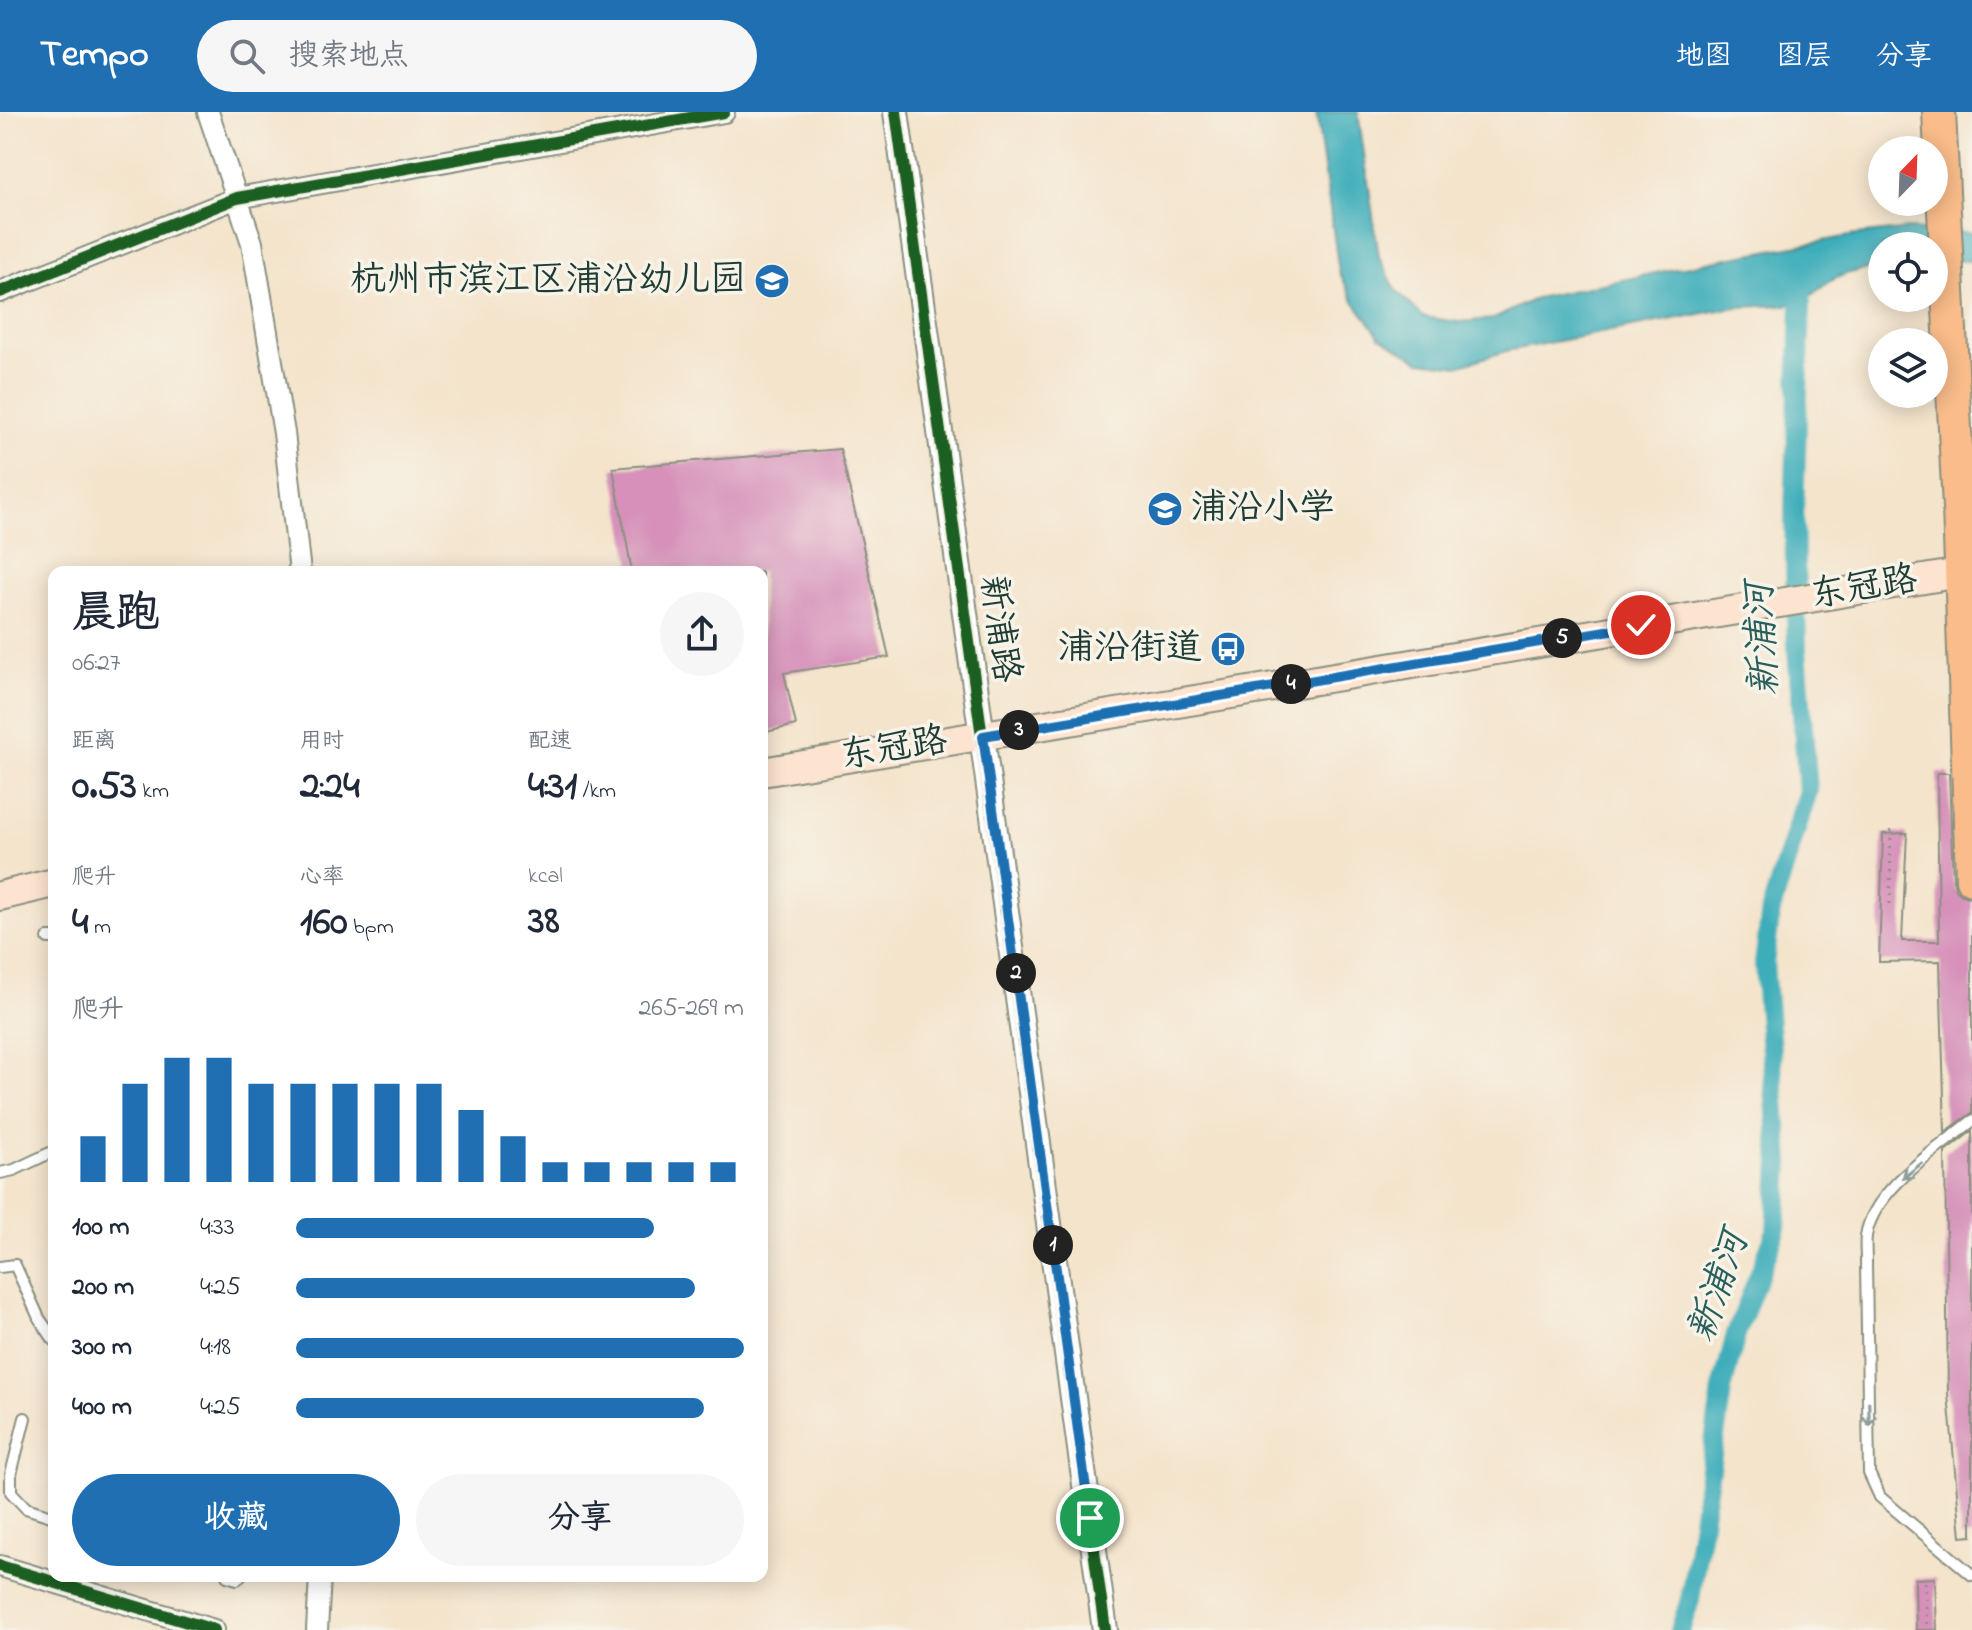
<!DOCTYPE html>
<html lang="zh">
<meta charset="utf-8">
<style>
:root{--surface:#fff;--page:#f6f6f7;--text:#1f2937;--muted:#747a83;--accent:#1f6fb2}
body{margin:0;font-family:"Indie Flower","LXGW WenKai TC",sans-serif;background:var(--page);color:var(--text);height:100vh;display:flex;flex-direction:column;font-size:30px;white-space:nowrap}
*{box-sizing:border-box;margin:0}
p{font-size:26px;color:var(--muted)}
.icon{flex:none;width:44px;height:44px;fill:none;stroke:currentColor;stroke-width:2;stroke-linecap:round;stroke-linejoin:round}
.map{position:relative;flex:1;overflow:hidden}
.side{position:absolute;left:48px;top:454px;width:720px;height:1016px;display:flex;flex-direction:column;background:var(--surface);border-radius:16px;box-shadow:0 4px 20px #0003}
.side>*{flex:none}
.needle{width:52px;rotate:23deg}
.controls{position:absolute;left:1868px;top:24px;display:grid;gap:16px}
.controls a{display:grid;place-items:center;width:80px;height:80px;border-radius:50%;background:var(--surface);box-shadow:0 4px 20px #0003;font-size:40px}
.pin{position:absolute;display:grid;place-items:center;width:68px;height:68px;color:#fff;margin:-34px;border:4px solid #fff;border-radius:50%;box-shadow:0 2px 8px #0007}
.km{position:absolute;width:40px;height:40px;margin:-20px;border-radius:50%;background:#222;color:#fff;font-size:22px;line-height:40px;text-align:center}
.round{display:grid;place-items:center;flex:none;width:84px;height:84px;border-radius:42px;background:var(--page)}
.head{display:flex;align-items:center;justify-content:space-between;height:136px;padding:0 24px}
h1{font-size:44px;font-weight:800;line-height:60px}
.figures{display:grid;grid-template-columns:repeat(3,1fr);gap:12px;height:136px;padding:8px 24px}
.figures div{display:grid;align-content:center}
.figures b{font-size:40px;font-weight:800}
.figures small{font-size:22px;font-weight:400}
.figures p{font-size:22px}
.chart{height:224px;padding:16px 24px}
.chart p{display:flex;justify-content:space-between}
.chart svg{width:100%;height:144px;margin-top:8px;stroke:var(--accent);stroke-width:6}
.button{display:flex;gap:16px;margin-top:auto;padding:16px 24px}
.button a{flex:1;height:92px;border-radius:48px;background:var(--accent);color:#fff;font-size:32px;font-weight:800;line-height:92px;text-align:center}
.button a+a{background:var(--page);color:var(--text)}
ul{padding:0 24px;list-style:none;font-size:26px}
li{display:grid;grid-template-columns:128px 96px 1fr;align-items:center;height:60px}
li i{height:20px;border-radius:10px;background:var(--accent)}
header{display:flex;align-items:center;gap:48px;box-sizing:border-box;height:112px;padding:0 40px;background:var(--accent);color:#fff}
header strong{font-size:38px}
nav{display:flex;gap:44px;margin-inline-start:auto;font-size:28px}
.search{width:560px;height:72px;background:var(--page);display:flex;align-items:center;gap:20px;box-sizing:border-box;padding:0 28px;border-radius:44px;color:var(--muted);font-size:30px}
.map>svg:first-child{display:block}
.water{fill:#3dadba;stroke:#2e7577;stroke-width:2}
.lines{fill:none;stroke-linecap:round;stroke-linejoin:round}
.canal{stroke:#3dadba;stroke-width:20}
.building{fill:#d690b9}
.service-casing{stroke:#8a9080;stroke-width:14}
.minor-casing{stroke:#8a9080;stroke-width:24}
.tertiary-casing{stroke:#8a9080;stroke-width:28}
.secondary-casing{stroke:#8a9080;stroke-width:32}
.primary-casing{stroke:#8a9080;stroke-width:36}
.path{stroke:#8a9080;stroke-width:3;stroke-dasharray:2 6;stroke-linecap:butt}
.service{stroke:#fff;stroke-width:10}
.minor{stroke:#fff;stroke-width:20}
.tertiary{stroke:#fff;stroke-width:24}
.secondary{stroke:#fde4d0;stroke-width:28}
.primary{stroke:#f9bc8a;stroke-width:32}
.cycleway-casing{stroke:#f7f3e8;stroke-width:17}
.cycleway{stroke:#1b5e20;stroke-width:12}
.oneway{stroke:#8f9e9a}
.route-casing{stroke:#fff;stroke-width:16}
.route{stroke:#1f6fb2;stroke-width:10}
.labels{text-anchor:middle;dominant-baseline:central;stroke-width:7;stroke-linejoin:round;paint-order:stroke}
.poi-label{font-size:36px;fill:#1f3d34;stroke:#f7f3e8;text-anchor:end}
.street-label{font-size:36px;fill:#1f3d34;stroke:#f7f3e8}
.water-label{font-size:38px;font-style:italic;fill:#285f5c;stroke:#f7f3e8}
</style>
<header>
<strong>Tempo</strong>
<div class="search"><svg class="icon" aria-label="search" viewBox="0 0 24 24"><circle cx="10" cy="10" r="6"/><path d="M15 15l6 6"/></svg>搜索地点</div>
<nav><a>地图</a><a>图层</a><a>分享</a></nav>
</header>
<div class="map">
<svg width="1972" height="1518" viewBox="0 0 1972 1518">
<rect width="100%" height="100%" fill="#f7f3e8"/>
<filter id="ink" filterUnits="userSpaceOnUse"><feTurbulence type="fractalNoise" baseFrequency=".0125" numOctaves="2"/><feDisplacementMap in="SourceGraphic" scale="16" xChannelSelector="R" yChannelSelector="G"/><feConvolveMatrix kernelMatrix="1 2 1 2 8 2 1 2 1" color-interpolation-filters="sRGB"/></filter>
<filter id="wash" filterUnits="userSpaceOnUse"><feTurbulence type="fractalNoise" baseFrequency=".006" numOctaves="4" result="noise"/><feDisplacementMap in="SourceGraphic" scale="32" xChannelSelector="R" yChannelSelector="G"/><feGaussianBlur stdDeviation="1.8" result="paint"/><feColorMatrix in="noise" values="0 0 0 0 0 0 0 0 0 0 0 0 0 0 0 0 0 1.4 0 .05"/><feComposite in="paint" operator="in"/></filter>
<g filter="url(#wash)">
<rect width="100%" height="100%" fill="#f4e4cc"/>
<path class="water" d="M 1316,0 L 1358,0 L 1379,145 L 1396,178 L 1423,205 L 1459,210 L 1494,207 L 1536,186 L 1727,146 L 1856,123 L 1909,117 L 1972,121 L 1972,149 L 1934,148 L 1934,134 L 1882,134 L 1882,154 L 1845,162 L 1828,170 L 1814,182 L 1788,193 L 1736,195 L 1506,239 L 1458,254 L 1420,249 L 1380,225 L 1354,189 L 1339,160 Z"/>
<g class="lines">
<path class="canal" d="M 1680,1518 L 1690,1488 L 1722,1278 L 1736,1222 L 1776,1119 L 1780,1050 L 1764,852 L 1771,798 L 1808,679 L 1797,538 L 1794,401 L 1802,162"/>
</g>
<g id="blocks">
<path class="building" d="M 840,337 L 889,545 L 784,561 L 796,613 L 762,621 L 762,460 L 632,460 L 613,356 Z
M 1937,661 L 1949,661 L 1953,768 L 1956,778 L 1962,783 L 1972,786 L 1972,1001 L 1945,1020 L 1940,849 L 1879,850 L 1883,722 L 1907,721 L 1902,829 L 1939,829 Z
M 1972,1019 L 1972,1424 L 1961,1425 L 1948,1282 L 1945,1040 Z
M 1935,1466 L 1937,1518 L 1916,1518 L 1915,1467 Z"/>
</g>
</g>
<g filter="url(#ink)">
<use href="#blocks" fill-opacity="0" stroke="#8a9080" stroke-width="2"/>
<g class="lines">
<defs>
<path id="service" d="M 48,826 L 54,826
M 1972,1009 C 1937,1038 1873,1077 1866,1124 C 1865,1132 1866,1142 1866,1150 L 1869,1361 L 1880,1385 L 1972,1463
M 0,1061 L 14,1058 L 54,1039
M 0,1155 L 15,1153 L 39,1206 L 54,1228
M 25,1306 L 11,1362 L 11,1380 L 26,1396 L 54,1405
M 227,1464 L 237,1467 L 240,1464"/>
<path id="minor" d="M 208,0 L 252,131 L 284,321 L 300,460
M 0,180 L 237,86 L 724,0
M 0,1454 L 214,1518
M 317,1518 L 320,1464"/>
<path id="tertiary" d="M 896,0 L 1105,1518"/>
<path id="secondary" d="M 762,660 L 1972,459
M 0,784 L 54,771"/>
<path id="primary" d="M 1939,0 L 1959,396 L 1972,767"/>
</defs>
<use href="#service" class="service-casing"/>
<use href="#minor" class="minor-casing"/>
<use href="#tertiary" class="tertiary-casing"/>
<use href="#secondary" class="secondary-casing"/>
<use href="#primary" class="primary-casing"/>
<path class="path" d="M 1890,792 L 1891,713
M 1925,1470 L 1927,1518"/>
<use href="#service" class="service"/>
<use href="#minor" class="minor"/>
<use href="#tertiary" class="tertiary"/>
<use href="#secondary" class="secondary"/>
<use href="#primary" class="primary"/>
<defs>
<path id="cycleway" d="M 896,0 L 1105,1518
M 0,180 L 237,86 L 724,0
M 0,1454 L 214,1518"/>
</defs>
<use href="#cycleway" class="cycleway-casing"/>
<use href="#cycleway" class="cycleway"/>
</g>
<defs><path id="oneway-shaft" d="M-6 0H5M1.5-3L5.5 0L1.5 3" fill="none" stroke-width="1.6" stroke-linecap="round" stroke-linejoin="round" transform="scale(2)"/></defs>
<g class="oneway">
<use href="#oneway-shaft" transform="translate(1912 1059) rotate(141)"/>
<use href="#oneway-shaft" transform="translate(1869 1302) rotate(89)"/>
</g>
</g>
<g class="lines" filter="url(#ink)">
<defs>
<path id="route" d="M 1090,1406 L 983,624 L 1641,513"/>
</defs>
<use href="#route" class="route-casing"/>
<use href="#route" class="route"/>
</g>
<defs>
<symbol id="school-disc" viewBox="-11 -11 22 22"><circle r="9.5" fill="#1f6fb2" stroke="#f7f3e8"/><path d="M0-5L7-2L0 1L-7-2ZM-4 1L0 2.5L4 1V4Q0 6-4 4Z" fill="#fff"/></symbol>
<symbol id="bus-disc" viewBox="-11 -11 22 22"><circle r="9.5" fill="#1f6fb2" stroke="#f7f3e8"/><path d="M-5-6H5V4H4V6H2V4H-2V6H-4V4H-5ZM-3.5-4V0h7V-4ZM-3.5 1.2v1.5H-2V1.2ZM2 1.2v1.5H3.5V1.2Z" fill="#fff"/></symbol>
</defs>
<g fill-rule="evenodd">
<use href="#school-disc" x="752" y="149" width="40" height="40"/>
<use href="#school-disc" x="1145" y="377" width="40" height="40"/>
<use href="#bus-disc" x="1208" y="517" width="40" height="40"/>
</g>
<g class="labels">
<g class="poi-label">
<text x="746" y="169">杭州市滨江区浦沿幼儿园</text>
<text x="1191" y="397" text-anchor="start">浦沿小学</text>
<text x="1202" y="537">浦沿街道</text>
</g>
<g class="street-label">
<text transform="translate(1864 477) rotate(-9)">东冠路</text>
<text transform="translate(998 517) rotate(82)">新浦路</text>
<text transform="translate(894 638) rotate(-9)">东冠路</text>
</g>
<g class="water-label">
<text transform="translate(1764 527) rotate(-93)">新浦河</text>
<text transform="translate(1720 1175) rotate(-71)">新浦河</text>
</g>
</g>
</svg>
<div class="controls">
<a><svg class="needle" viewBox="-14 -14 28 28"><path d="M0-13l5 13h-10z" fill="#e53935"/><path d="M0 13l5-13h-10z" fill="#747a83"/></svg></a>
<a><svg class="icon" aria-label="locate" viewBox="0 0 24 24"><circle cx="12" cy="12" r="6"/><path d="M12 2v4M12 18v4M2 12h4M18 12h4"/></svg></a>
<a><svg class="icon" aria-label="layers" viewBox="0 0 24 24"><path d="M12 4l9 5-9 5-9-5zM3 14l9 5 9-5"/></svg></a>
</div>
<div class="pin" style="left:1090px;top:1406px;background:#1e9e55"><svg class="icon" aria-label="arrive" viewBox="0 0 24 24"><path d="M6 21V4h12l-3 4 3 4H6"/></svg></div>
<div class="pin" style="left:1641px;top:513px;background:#d93025"><svg class="icon" aria-label="check" viewBox="0 0 24 24"><path d="M5 12l5 5 9-10"/></svg></div>
<b class="km" style="left:1053px;top:1133px">1</b>
<b class="km" style="left:1016px;top:861px">2</b>
<b class="km" style="left:1019px;top:618px">3</b>
<b class="km" style="left:1291px;top:572px">4</b>
<b class="km" style="left:1562px;top:526px">5</b>
<section class="side">
<div class="head"><div><h1>晨跑</h1><p>06:27</p></div><a class="round"><svg class="icon" aria-label="share" viewBox="0 0 24 24"><path d="M12 15V3M7 8l5-5 5 5M5 13v7h14v-7"/></svg></a></div>
<div class="figures">
<div><p>距离</p><b>0.53<small> km</small></b></div>
<div><p>用时</p><b>2:24</b></div>
<div><p>配速</p><b>4:31<small> /km</small></b></div>
</div>
<div class="figures">
<div><p>爬升</p><b>4<small> m</small></b></div>
<div><p>心率</p><b>160<small> bpm</small></b></div>
<div><p>kcal</p><b>38</b></div>
</div>
<div class="chart"><p><span>爬升</span>265–269 m</p>
<svg viewBox="0 0 160 44" preserveAspectRatio="none"><path d="M5 44V30M15 44V14M25 44V6M35 44V6M45 44V14M55 44V14M65 44V14M75 44V14M85 44V14M95 44V22M105 44V30M115 44V38M125 44V38M135 44V38M145 44V38M155 44V38"/></svg>
</div>
<ul>
<li><b>100 m</b>4:33<i style="width:80%"></i></li>
<li><b>200 m</b>4:25<i style="width:89%"></i></li>
<li><b>300 m</b>4:18<i style="width:100%"></i></li>
<li><b>400 m</b>4:25<i style="width:91%"></i></li>
</ul>
<div class="button"><a>收藏</a><a>分享</a></div>
</section>
</div>
